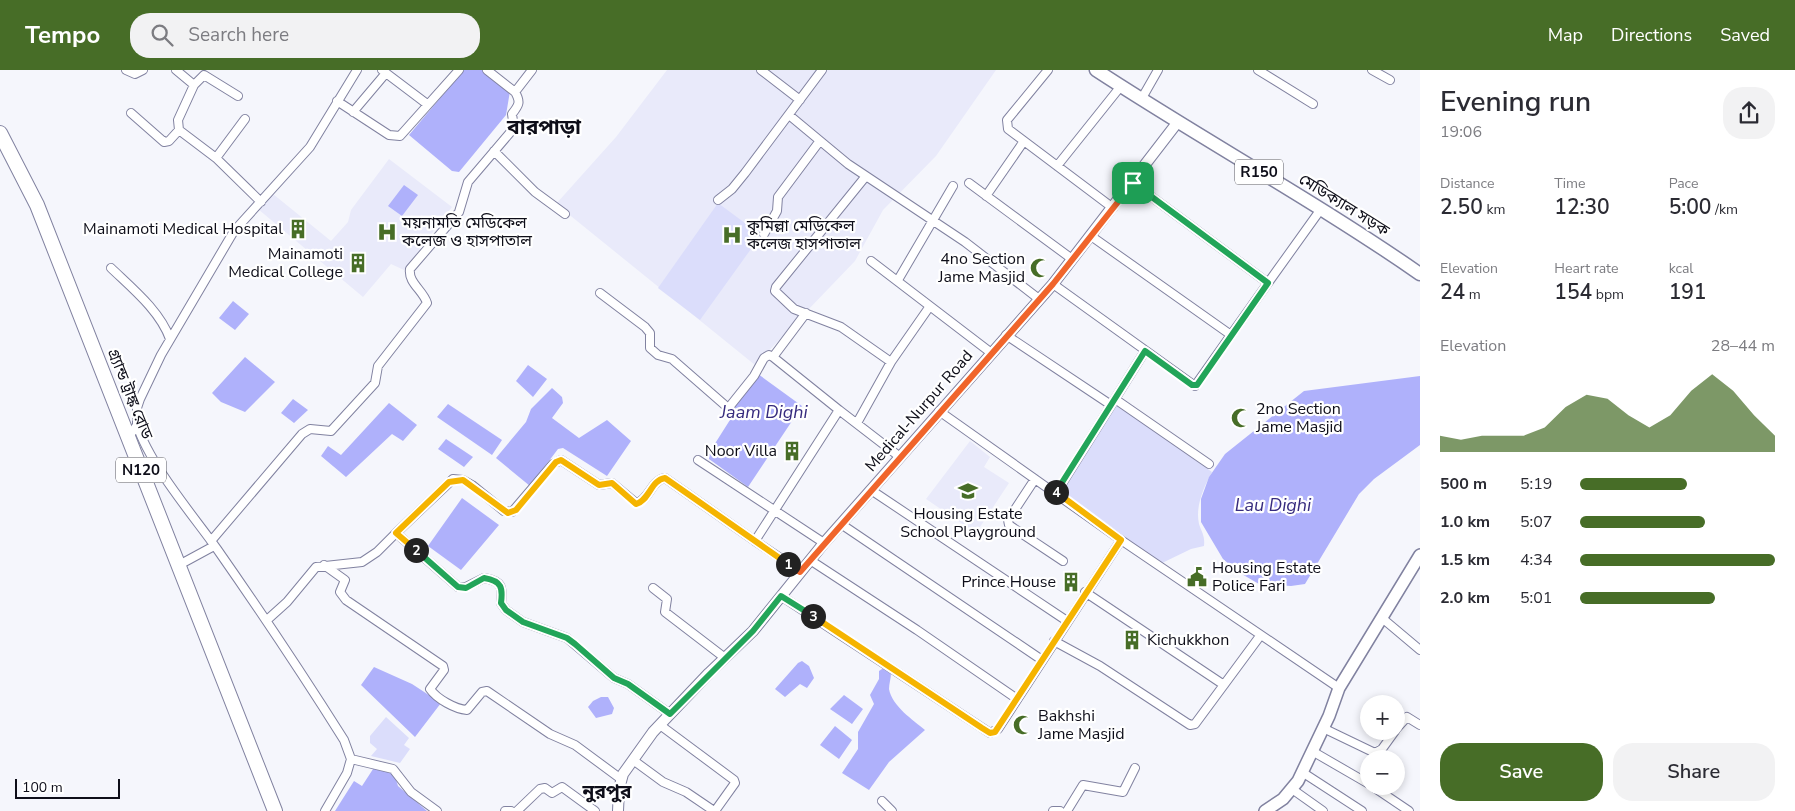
<!DOCTYPE html>
<meta charset="utf-8">
<style>
:root{--surface:#fff;--page:#f2f2f3;--text:#2b2b33;--muted:#7c7c81;--accent:#476d27}
body{margin:0;font-family:"Nunito Sans","Noto Sans Bengali",sans-serif;background:var(--page);color:var(--text);height:100vh;display:flex;flex-direction:column;font-size:19px;white-space:nowrap}
*{box-sizing:border-box;margin:0}
p{font-size:16px;color:var(--muted)}
.icon{flex:none;width:28px;height:28px;fill:none;stroke:currentColor;stroke-width:2;stroke-linecap:round;stroke-linejoin:round}
.map{position:relative;flex:1;overflow:hidden}
.drawer{display:flex;flex-direction:column;background:var(--surface);width:375px}
.drawer>*{flex:none}
.controls{position:absolute;left:1360px;top:625px;display:grid;gap:10px}
.controls a{display:grid;place-items:center;width:45px;height:45px;border-radius:50%;background:var(--surface);box-shadow:0 2px 8px #0003;font-size:25px}
.scale{position:absolute;left:15px;bottom:12px;width:105px;box-sizing:border-box;padding-left:5px;border:2px solid #0e0e19;border-top:0;font-size:14px;line-height:18px;white-space:nowrap;color:#0e0e19;-webkit-text-stroke:4px #fff;paint-order:stroke}
.pin{position:absolute;display:grid;place-items:center;width:42px;height:42px;color:#fff;margin:-21px;border-radius:10px;box-shadow:0 2px 8px #0006}
.km{position:absolute;width:25px;height:25px;margin:-12px;border-radius:50%;background:#222;color:#fff;font-size:14px;line-height:25px;text-align:center}
.round{display:grid;place-items:center;flex:none;width:52px;height:52px;border-radius:20px;background:var(--page)}
.overview{display:flex;align-items:center;justify-content:space-between;height:85px;padding:0 20px}
h1{font-size:28px;font-weight:600;line-height:38px}
.figures{display:grid;grid-template-columns:repeat(3,1fr);gap:8px;height:85px;padding:5px 20px}
.figures div{display:grid;align-content:center}
.figures b{font-size:21px;font-weight:600}
.figures small{font-size:14px;font-weight:400}
.figures p{font-size:14px}
.chart{height:140px;padding:10px 20px}
.chart p{display:flex;justify-content:space-between}
.chart svg{width:100%;height:90px;margin-top:5px;fill:var(--accent);opacity:.7}
.action{display:flex;gap:10px;margin-top:auto;padding:10px 20px}
.action a{flex:1;height:58px;border-radius:20px;background:var(--accent);color:#fff;font-size:20px;font-weight:600;line-height:58px;text-align:center}
.action a+a{background:var(--page);color:var(--text)}
ul{padding:0 20px;list-style:none;font-size:16px}
li{display:grid;grid-template-columns:80px 60px 1fr;align-items:center;height:38px}
li i{height:12px;border-radius:6px;background:var(--accent)}
header{display:flex;align-items:center;gap:30px;box-sizing:border-box;height:70px;padding:0 25px;background:var(--accent);color:#fff}
header strong{font-size:24px}
nav{display:flex;gap:28px;margin-inline-start:auto;font-size:18px}
.search{width:350px;height:45px;background:var(--page);display:flex;align-items:center;gap:12px;box-sizing:border-box;padding:0 18px;border-radius:20px;color:var(--muted);font-size:19px}
main{display:flex;flex:1;min-height:0}
.map>svg:first-child{display:block}
.built{fill:#e9eafa}
.green{fill:#dbddfb}
.water{fill:#afb1fb}
.lines{fill:none;stroke-linecap:round;stroke-linejoin:round}
.minor-casing{stroke:#8182a0;stroke-width:10}
.tertiary-casing{stroke:#8182a0;stroke-width:12}
.secondary-casing{stroke:#8182a0;stroke-width:14}
.primary-casing{stroke:#8182a0;stroke-width:15}
.trunk-casing{stroke:#8182a0;stroke-width:16}
.minor{stroke:#fff;stroke-width:8}
.tertiary{stroke:#fff;stroke-width:10}
.secondary{stroke:#fff;stroke-width:11}
.primary{stroke:#fff;stroke-width:12}
.trunk{stroke:#fff;stroke-width:14}
.split-1-casing{stroke:#fff;stroke-width:10}
.split-2-casing{stroke:#fff;stroke-width:10}
.split-3-casing{stroke:#fff;stroke-width:10}
.split-4-casing{stroke:#fff;stroke-width:10}
.split-5-casing{stroke:#fff;stroke-width:10}
.split-1{stroke:#f0652b;stroke-width:6}
.split-2{stroke:#f5b400;stroke-width:6}
.split-3{stroke:#22a559;stroke-width:6}
.split-4{stroke:#f5b400;stroke-width:6}
.split-5{stroke:#22a559;stroke-width:6}
.labels{text-anchor:middle;dominant-baseline:central;stroke-width:4.5;stroke-linejoin:round;paint-order:stroke}
.shield{fill:#fff;stroke:#56565e;stroke-width:1}
.shield-label{font-size:15px;font-weight:bold;fill:#0e0e19}
.street-label{font-size:16px;fill:#0e0e19;stroke:#fff}
.poi-label{font-size:16px;fill:#0e0e19;stroke:#fff;text-anchor:start}
.water-label{font-size:18px;font-style:italic;fill:#362b7e;stroke:#fff}
.quarter-label{font-size:19px;font-weight:bold;fill:#0e0e19;stroke:#fff}
.district-label{font-size:21px;font-weight:bold;fill:#0e0e19;stroke:#fff}
</style>
<header>
<strong>Tempo</strong>
<div class="search"><svg class="icon" aria-label="search" viewBox="0 0 24 24"><circle cx="10" cy="10" r="6"/><path d="M15 15l6 6"/></svg>Search here</div>
<nav><a>Map</a><a>Directions</a><a>Saved</a></nav>
</header>
<main>
<div class="map">
<svg width="1420" height="741" viewBox="0 0 1420 741">
<rect width="100%" height="100%" fill="#f5f6fc"/>
<path class="built" d="M 667,0 L 996,0 L 936,86 L 883,140 L 855,191 L 755,295 L 556,134 L 616,67 Z
M 389,89 L 452,137 L 404,200 L 391,194 L 363,227 L 258,139 L 273,124 L 331,171 L 348,152 L 351,140 Z
M 970,371 L 990,387 L 984,397 L 1009,413 L 976,463 L 926,429 Z"/>
<path class="green" d="M 718,133 L 761,165 L 700,250 L 658,218 Z
M 1116,333 L 1212,402 C 1204,417 1195,436 1199,454 C 1202,463 1205,466 1204,476 L 1191,479 L 1160,494 L 1058,423 Z
M 386,647 L 409,668 L 404,675 L 410,679 L 400,693 L 371,686 L 377,679 L 370,673 L 370,666 Z"/>
<path class="water" d="M 464,0 L 489,0 L 511,15 L 506,45 L 459,102 L 452,101 L 409,65 Z
M 404,115 L 418,125 L 402,146 L 388,136 Z
M 233,231 L 249,244 L 235,260 L 219,248 Z
M 245,287 L 275,312 L 245,342 L 221,332 L 212,323 Z
M 528,295 L 547,309 L 533,327 L 516,311 Z
M 758,304 L 802,336 L 748,417 L 709,389 L 709,383 L 735,342 L 735,335 Z
M 1420,306 L 1420,375 L 1374,409 L 1359,424 L 1305,514 L 1291,516 L 1259,514 L 1240,503 L 1223,489 L 1201,452 L 1201,429 L 1209,407 L 1225,384 L 1304,321 Z
M 552,318 L 562,327 L 563,333 L 552,348 L 579,368 L 607,350 L 631,371 L 607,406 L 563,378 L 558,379 L 530,416 L 496,388 L 526,352 L 531,339 Z
M 293,329 L 308,340 L 294,353 L 281,343 Z
M 389,333 L 417,355 L 403,371 L 392,364 L 346,407 L 321,386 L 328,376 L 341,385 Z
M 448,334 L 502,370 L 492,385 L 437,347 Z
M 446,369 L 473,387 L 464,397 L 438,379 Z
M 462,428 L 499,455 L 461,500 L 428,476 Z
M 802,591 L 809,596 L 814,608 L 807,618 L 800,614 L 785,627 L 775,619 L 798,593 Z
M 374,597 L 412,614 L 441,633 L 415,667 L 361,615 Z
M 885,597 L 891,603 C 891,608 889,614 889,619 C 892,636 913,650 925,660 L 889,692 L 869,720 L 842,703 L 858,679 L 858,662 L 874,634 L 870,625 L 879,609 L 879,601 Z
M 844,625 L 863,639 L 852,654 L 830,639 Z
M 601,627 L 608,627 L 614,638 L 612,644 L 596,648 L 588,637 L 593,631 Z
M 835,656 L 852,670 L 839,689 L 820,675 Z
M 375,696 L 394,703 L 398,716 L 427,741 L 335,741 L 354,711 L 362,716 Z"/>
<g class="lines">
<defs>
<path id="minor" d="M 126,0 L 135,4 L 143,0
M 176,0 L 194,15 L 178,50 L 179,60 L 216,88 L 261,132
M 487,0 L 515,22
M 761,0 L 800,30
M 1048,0 L 1007,50 L 1008,59 L 1113,138
M 1258,0 L 1313,34
M 1372,0 L 1390,10
M 386,3 L 427,34
M 194,15 L 204,5 L 238,26
M 1142,28 L 1158,0
M 337,31 L 389,65 L 400,66 L 459,0
M 353,42 L 386,3 L 382,0
M 131,43 L 164,72 L 169,71 L 179,60
M 789,45 L 848,94 L 965,172 L 1039,229
M 494,81 L 535,122 L 565,144
M 216,88 L 245,49
M 1057,96 L 1121,16
M 866,106 L 776,217 L 775,221 L 794,239 L 841,257 L 891,292
M 969,113 L 1072,189
M 1133,113 L 1268,213 L 1321,139
M 986,126 L 1024,71
M 718,130 L 732,119 L 745,103 L 822,0
M 764,164 L 777,141 L 778,127 L 819,72
M 1091,166 L 1231,265 L 1268,213
M 871,191 L 990,282
M 111,198 C 133,219 160,241 170,269
M 898,210 L 953,116
M 1053,214 L 1195,316 L 1231,265
M 600,223 L 645,257 L 650,263 L 650,278 L 658,285 L 672,289 L 727,337 L 730,336 L 754,306 L 764,288 L 769,285 L 773,287
M 806,243 L 773,287 L 839,340
M 1006,265 L 1111,335
M 1115,329 L 1209,394
M 939,341 L 1121,470 L 1339,618
M 857,353 L 891,292 L 930,236
M 137,355 C 150,395 192,444 217,479 C 261,542 303,605 344,670 L 351,689 L 347,703 L 325,741
M 128,368 L 137,355 L 137,338 L 140,329 L 161,285 L 234,161 L 310,77 L 357,0
M 698,390 L 824,473
M 1035,409 L 1008,450 L 1009,455 L 1063,491
M 871,420 L 1067,551
M 1056,423 L 1145,281
M 841,454 L 1042,590
M 396,463 L 453,409 L 463,410 L 472,415 L 504,441 L 512,442 L 553,394 L 561,390 L 599,415 L 612,413 L 636,433 C 649,431 651,410 665,408 L 755,471
M 211,471 L 302,364 L 310,359 L 331,361 L 375,313 L 378,296 L 427,233 C 423,220 408,213 410,199 L 459,142 L 468,112 L 514,58 L 512,44 C 519,35 521,32 515,22 L 532,0
M 810,490 L 917,560 L 1017,629
M 179,495 L 214,476
M 324,495 L 345,510 L 340,522 L 346,530 L 443,596 L 444,600 L 430,619 C 437,629 455,639 467,640 L 482,622 L 487,621 L 550,664 L 575,675 L 621,709
M 801,502 L 755,471 L 839,340 L 900,387
M 653,518 L 667,529 L 665,542 L 725,588
M 1085,522 L 1224,615
M 781,526 L 990,663 L 998,659 L 1121,470
M 1382,548 L 1420,580
M 267,550 L 287,532 L 316,497 L 362,492 L 377,482 L 396,463 L 458,517 L 466,517 L 484,508 C 502,511 503,517 501,533 L 506,540 L 523,552 L 567,568 L 614,608 L 628,614 L 670,644
M 1054,571 L 1100,596 L 1190,655 L 1195,654 L 1260,566
M 660,655 L 734,710 L 735,713 L 715,741
M 1323,658 L 1375,683 L 1382,679 L 1395,661
M 1396,659 L 1407,647 L 1420,655
M 1312,681 L 1369,714
M 351,689 L 393,699 L 411,722 L 437,741
M 633,690 L 663,712 L 686,722 L 714,741
M 1302,702 L 1362,741
M 1372,716 L 1409,741
M 1292,719 L 1323,741
M 882,731 L 892,741
M 505,741 L 511,741
M 517,741 L 540,719 L 545,718 L 552,723 L 562,717 L 595,741
M 1053,741 L 1060,741
M 1067,741 L 1083,715 L 1123,722 L 1135,698"/>
<path id="tertiary" d="M 618,741 L 619,719 L 623,704 L 653,662 L 709,603 L 753,561 L 824,473 L 1053,214 L 1177,53"/>
<path id="secondary" d="M 1265,741 L 1283,729 L 1298,711 L 1329,646 L 1339,618 L 1420,485"/>
<path id="primary" d="M 1096,0 C 1203,70 1315,131 1420,204"/>
<path id="trunk" d="M 0,63 L 37,135 L 275,741"/>
</defs>
<use href="#minor" class="minor-casing"/>
<use href="#tertiary" class="tertiary-casing"/>
<use href="#secondary" class="secondary-casing"/>
<use href="#primary" class="primary-casing"/>
<use href="#trunk" class="trunk-casing"/>
<use href="#minor" class="minor"/>
<use href="#tertiary" class="tertiary"/>
<use href="#secondary" class="secondary"/>
<use href="#primary" class="primary"/>
<use href="#trunk" class="trunk"/>
</g>
<g class="lines">
<defs>
<path id="split-1" d="M 788,494 L 800,502 L 1053,214 L 1133,113"/>
<path id="split-2" d="M 416,480 L 396,463 L 449,412 L 463,410 L 508,443 L 516,440 L 556,392 L 561,390 L 599,415 L 612,413 L 636,434 C 649,431 651,410 665,408 L 788,494"/>
<path id="split-3" d="M 416,480 L 458,517 L 466,518 L 484,508 C 502,511 503,518 501,533 L 506,540 L 523,552 L 567,568 L 575,574 L 614,608 L 628,614 L 670,644 L 753,561 L 781,526 L 813,546"/>
<path id="split-4" d="M 813,546 L 982,658 L 990,663 L 995,662 L 1121,470 L 1056,422"/>
<path id="split-5" d="M 1056,422 L 1145,281 L 1192,315 L 1197,315 L 1268,213 L 1133,113"/>
</defs>
<use href="#split-1" class="split-1-casing"/>
<use href="#split-2" class="split-2-casing"/>
<use href="#split-3" class="split-3-casing"/>
<use href="#split-4" class="split-4-casing"/>
<use href="#split-5" class="split-5-casing"/>
<use href="#split-1" class="split-1"/>
<use href="#split-2" class="split-2"/>
<use href="#split-3" class="split-3"/>
<use href="#split-4" class="split-4"/>
<use href="#split-5" class="split-5"/>
</g>
<defs>
<symbol id="building-bare" viewBox="-9 -9 18 18"><path d="M-4-6H4V6H1V3H-1V6H-4ZM-2.5-4.3h1.7v1.8h-1.7ZM.8-4.3h1.7v1.8H.8ZM-2.5-1h1.7V.8h-1.7ZM.8-1h1.7V.8H.8Z" fill="#476d27" stroke="#fff" stroke-width="2.5" paint-order="stroke"/></symbol>
<symbol id="hospital-bare" viewBox="-9 -9 18 18"><path d="M-5-5h3v3.5h4V-5h3V5h-3V1.5h-4V5h-3Z" fill="#476d27" stroke="#fff" stroke-width="2.5" paint-order="stroke"/></symbol>
<symbol id="mosque-bare" viewBox="-9 -9 18 18"><path d="M3.5-4.9A6 6 0 1 0 3.5 4.9A5 5 0 1 1 3.5-4.9Z" fill="#476d27" stroke="#fff" stroke-width="2.5" paint-order="stroke"/></symbol>
<symbol id="school-bare" viewBox="-9 -9 18 18"><path d="M0-5L7-2L0 1L-7-2ZM-4 1L0 2.5L4 1V4Q0 6-4 4Z" fill="#476d27" stroke="#fff" stroke-width="2.5" paint-order="stroke"/></symbol>
<symbol id="civic-bare" viewBox="-9 -9 18 18"><path d="M-.6-6.5H3V-4.5H.6V-3L4-1V1h2V6H-6V1h2V-1L-.6-3ZM-1.2 2.5V6h2.4V2.5Z" fill="#476d27" stroke="#fff" stroke-width="2.5" paint-order="stroke"/></symbol>
</defs>
<g fill-rule="evenodd">
<use href="#building-bare" x="284" y="145" width="28" height="28"/>
<use href="#hospital-bare" x="373" y="148" width="28" height="28"/>
<use href="#hospital-bare" x="718" y="151" width="28" height="28"/>
<use href="#building-bare" x="344" y="179" width="28" height="28"/>
<use href="#mosque-bare" x="1026" y="184" width="28" height="28"/>
<use href="#mosque-bare" x="1227" y="334" width="28" height="28"/>
<use href="#building-bare" x="778" y="367" width="28" height="28"/>
<use href="#school-bare" x="954" y="407" width="28" height="28"/>
<use href="#civic-bare" x="1183" y="493" width="28" height="28"/>
<use href="#building-bare" x="1057" y="498" width="28" height="28"/>
<use href="#building-bare" x="1118" y="556" width="28" height="28"/>
<use href="#mosque-bare" x="1009" y="641" width="28" height="28"/>
</g>
<g class="labels">
<g class="shield">
<rect x="1235" y="89.5" width="48" height="25" rx="4"/>
<rect x="116" y="387.5" width="50" height="25" rx="4"/>
</g>
<g class="shield-label">
<text x="1259" y="102">R150</text>
<text x="141" y="400">N120</text>
</g>
<g class="street-label">
<text transform="translate(1344 135) rotate(32)">মেডিক্যাল সড়ক</text>
<text transform="translate(130 324) rotate(68)">গ্র্যান্ড ট্রাঙ্ক রোড</text>
<text transform="translate(919 341) rotate(-49)">Medical-Nurpur Road</text>
</g>
<g class="poi-label">
<text x="402" y="153">ময়নামতি মেডিকেল<tspan x="402" dy="18">কলেজ ও হাসপাতাল</tspan></text>
<text x="747" y="156">কুমিল্লা মেডিকেল<tspan x="747" dy="18">কলেজ হাসপাতাল</tspan></text>
<text x="283" y="159" text-anchor="end">Mainamoti Medical Hospital</text>
<text x="343" y="184" text-anchor="end">Mainamoti<tspan x="343" dy="18">Medical College</tspan></text>
<text x="1025" y="189" text-anchor="end">4no Section<tspan x="1025" dy="18">Jame Masjid</tspan></text>
<text x="1256" y="339">2no Section<tspan x="1256" dy="18">Jame Masjid</tspan></text>
<text x="777" y="381" text-anchor="end">Noor Villa</text>
<text x="968" y="444" text-anchor="middle">Housing Estate<tspan x="968" dy="18">School Playground</tspan></text>
<text x="1212" y="498">Housing Estate<tspan x="1212" dy="18">Police Fari</tspan></text>
<text x="1056" y="512" text-anchor="end">Prince House</text>
<text x="1147" y="570">Kichukkhon</text>
<text x="1038" y="646">Bakhshi<tspan x="1038" dy="18">Jame Masjid</tspan></text>
</g>
<g class="water-label">
<text x="764" y="342">Jaam Dighi</text>
<text x="1273" y="435">Lau Dighi</text>
</g>
<g class="quarter-label">
<text x="607" y="722">নুরপুর</text>
</g>
<g class="district-label">
<text x="544" y="57">বারপাড়া</text>
</g>
</g>
</svg>
<div class="controls">
<a>+</a>
<a>−</a>
</div>
<div class="scale">100 m</div>
<div class="pin" style="left:1133px;top:113px;background:#1e9e55"><svg class="icon" aria-label="arrive" viewBox="0 0 24 24"><path d="M6 21V4h12l-3 4 3 4H6"/></svg></div>
<b class="km" style="left:788px;top:494px">1</b>
<b class="km" style="left:416px;top:480px">2</b>
<b class="km" style="left:813px;top:546px">3</b>
<b class="km" style="left:1056px;top:422px">4</b>
</div>
<section class="drawer">
<div class="overview"><div><h1>Evening run</h1><p>19:06</p></div><a class="round"><svg class="icon" aria-label="share" viewBox="0 0 24 24"><path d="M12 15V3M7 8l5-5 5 5M5 13v7h14v-7"/></svg></a></div>
<div class="figures">
<div><p>Distance</p><b>2.50<small> km</small></b></div>
<div><p>Time</p><b>12:30</b></div>
<div><p>Pace</p><b>5:00<small> /km</small></b></div>
</div>
<div class="figures">
<div><p>Elevation</p><b>24<small> m</small></b></div>
<div><p>Heart rate</p><b>154<small> bpm</small></b></div>
<div><p>kcal</p><b>191</b></div>
</div>
<div class="chart"><p><span>Elevation</span>28–44 m</p>
<svg viewBox="0 0 160 44" preserveAspectRatio="none"><path d="M0 44V36L10 38L20 36L30 36L40 36L50 32L60 22L70 16L80 18L90 26L100 32L110 26L120 14L130 6L140 14L150 26L160 36V44z"/></svg>
</div>
<ul>
<li><b>500 m</b>5:19<i style="width:55%"></i></li>
<li><b>1.0 km</b>5:07<i style="width:64%"></i></li>
<li><b>1.5 km</b>4:34<i style="width:100%"></i></li>
<li><b>2.0 km</b>5:01<i style="width:69%"></i></li>
</ul>
<div class="action"><a>Save</a><a>Share</a></div>
</section>
</main>
